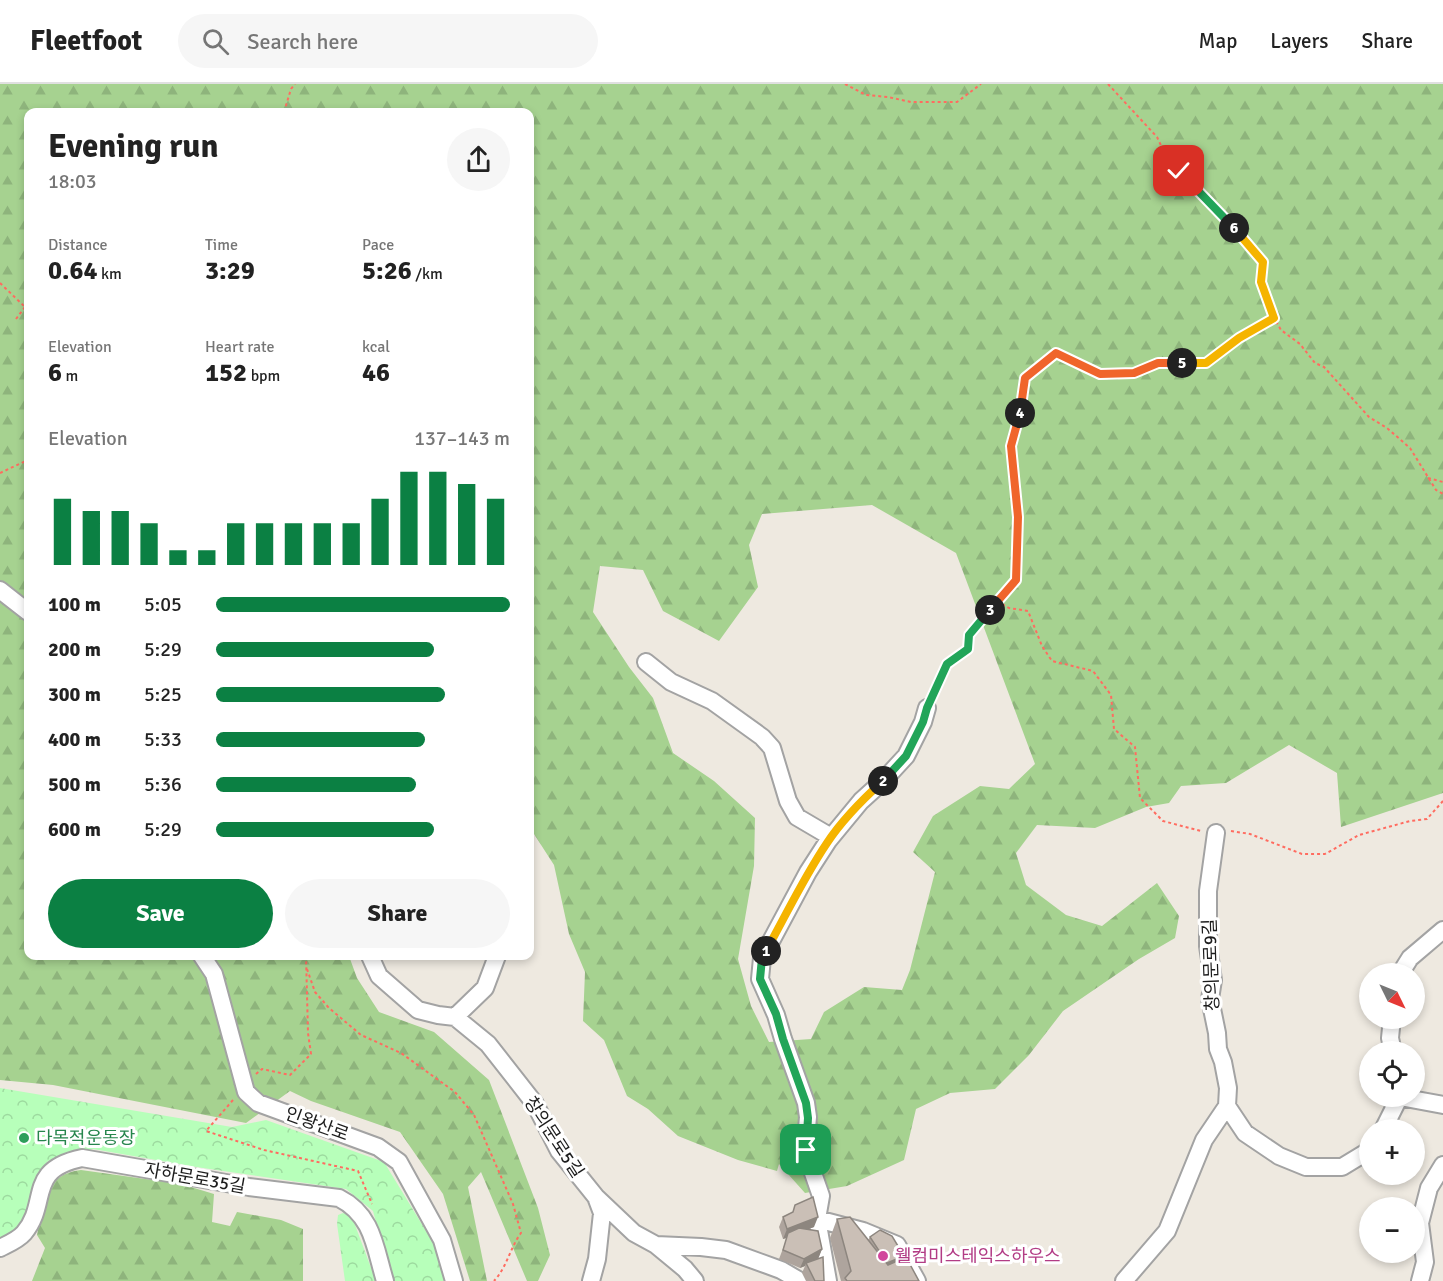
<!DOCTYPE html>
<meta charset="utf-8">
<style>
:root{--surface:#fff;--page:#f6f6f6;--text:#222;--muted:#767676;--line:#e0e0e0;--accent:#0b8043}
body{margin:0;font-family:Signika,"Noto Sans KR",sans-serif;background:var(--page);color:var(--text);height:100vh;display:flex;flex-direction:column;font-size:22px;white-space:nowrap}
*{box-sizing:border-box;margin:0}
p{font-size:20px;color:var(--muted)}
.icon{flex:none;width:33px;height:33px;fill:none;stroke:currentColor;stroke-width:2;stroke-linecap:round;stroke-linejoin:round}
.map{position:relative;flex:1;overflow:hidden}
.sheet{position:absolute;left:24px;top:24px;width:510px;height:852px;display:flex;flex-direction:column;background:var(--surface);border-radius:12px;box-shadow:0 3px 9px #0003}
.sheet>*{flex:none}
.needle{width:39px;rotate:133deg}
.controls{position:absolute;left:1359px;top:879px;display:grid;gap:12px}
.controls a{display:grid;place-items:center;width:66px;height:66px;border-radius:50%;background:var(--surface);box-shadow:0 3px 9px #0003;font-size:30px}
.pin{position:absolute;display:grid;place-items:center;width:51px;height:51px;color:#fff;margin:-26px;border-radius:12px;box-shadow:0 3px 9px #0006}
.km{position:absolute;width:30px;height:30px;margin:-15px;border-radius:50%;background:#222;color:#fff;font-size:16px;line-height:30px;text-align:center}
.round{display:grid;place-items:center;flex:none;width:63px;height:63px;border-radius:32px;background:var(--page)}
.overview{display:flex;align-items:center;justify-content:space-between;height:102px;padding:0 24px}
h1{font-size:33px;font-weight:800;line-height:45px}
.metrics{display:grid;grid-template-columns:repeat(3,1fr);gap:9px;height:102px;padding:6px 24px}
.metrics div{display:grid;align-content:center}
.metrics b{font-size:26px;font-weight:800}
.metrics small{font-size:16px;font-weight:400}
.metrics p{font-size:16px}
.chart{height:168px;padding:12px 24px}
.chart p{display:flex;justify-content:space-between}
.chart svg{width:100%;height:108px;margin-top:6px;stroke:var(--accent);stroke-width:6}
.primary-button{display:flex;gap:12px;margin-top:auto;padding:12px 24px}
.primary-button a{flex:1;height:69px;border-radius:36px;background:var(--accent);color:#fff;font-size:24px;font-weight:800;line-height:69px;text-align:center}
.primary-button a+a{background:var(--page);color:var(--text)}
ul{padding:0 24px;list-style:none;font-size:20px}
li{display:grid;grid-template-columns:96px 72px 1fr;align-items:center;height:45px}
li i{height:15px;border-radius:8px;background:var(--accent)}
header{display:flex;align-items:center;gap:36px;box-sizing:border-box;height:84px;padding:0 30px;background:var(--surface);border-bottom:2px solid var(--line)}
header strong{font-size:28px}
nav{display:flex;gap:33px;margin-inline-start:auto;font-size:21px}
.search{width:420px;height:54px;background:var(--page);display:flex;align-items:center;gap:15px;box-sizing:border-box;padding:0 21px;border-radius:33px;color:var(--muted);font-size:22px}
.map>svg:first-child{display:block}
.forest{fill:url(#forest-firs);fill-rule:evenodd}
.park{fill:url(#park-crowns)}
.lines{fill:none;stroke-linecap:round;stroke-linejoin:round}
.minor-casing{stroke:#a3a3a3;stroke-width:20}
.path{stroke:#ff6c60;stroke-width:2;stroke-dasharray:3 3;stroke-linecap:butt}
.minor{stroke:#fff;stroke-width:16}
.wall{fill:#aea49d}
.shaded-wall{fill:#8d867f}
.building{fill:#cabfb6;stroke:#8d867f;stroke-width:1.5}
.split-1-casing{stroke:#fff;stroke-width:12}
.split-2-casing{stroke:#fff;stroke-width:12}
.split-3-casing{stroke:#fff;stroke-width:12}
.split-4-casing{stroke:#fff;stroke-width:12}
.split-5-casing{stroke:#fff;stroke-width:12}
.split-6-casing{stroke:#fff;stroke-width:12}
.split-7-casing{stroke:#fff;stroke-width:12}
.split-1{stroke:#22a559;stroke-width:8}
.split-2{stroke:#f5b400;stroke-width:8}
.split-3{stroke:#22a559;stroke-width:8}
.split-4{stroke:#f0652b;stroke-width:8}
.split-5{stroke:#f0652b;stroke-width:8}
.split-6{stroke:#f5b400;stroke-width:8}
.split-7{stroke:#22a559;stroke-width:8}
.leisure-dot{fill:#2e9e5b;stroke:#fff;stroke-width:2}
.hotel-dot{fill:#d1479c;stroke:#fff;stroke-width:2}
.labels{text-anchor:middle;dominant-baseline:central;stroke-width:6;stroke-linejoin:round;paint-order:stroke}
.street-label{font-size:18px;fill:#1c1c1c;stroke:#fff}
.leisure-label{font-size:18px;fill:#27864d;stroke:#fff;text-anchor:start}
.hotel-label{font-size:18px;fill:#b23c85;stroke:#fff;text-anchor:start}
</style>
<header>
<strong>Fleetfoot</strong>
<div class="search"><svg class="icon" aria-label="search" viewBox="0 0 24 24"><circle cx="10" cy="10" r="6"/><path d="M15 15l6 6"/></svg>Search here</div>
<nav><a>Map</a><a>Layers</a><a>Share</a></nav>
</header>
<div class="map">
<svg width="1443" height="1197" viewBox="0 0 1443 1197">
<defs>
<pattern id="forest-firs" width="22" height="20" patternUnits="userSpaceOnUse" patternTransform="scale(1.5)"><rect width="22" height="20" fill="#a6d290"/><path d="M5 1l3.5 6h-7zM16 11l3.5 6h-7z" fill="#8eb47c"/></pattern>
<pattern id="park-crowns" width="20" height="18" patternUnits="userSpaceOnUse" patternTransform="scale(1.5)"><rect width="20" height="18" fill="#b7ffba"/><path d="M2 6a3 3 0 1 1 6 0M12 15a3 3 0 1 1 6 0" fill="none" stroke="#9dda9f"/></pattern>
</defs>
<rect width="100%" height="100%" fill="#eee9e0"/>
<path class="forest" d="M 0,0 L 1443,0 L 1443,709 L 1341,743 L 1337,689 L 1289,661 L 1226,699 L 1181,702 L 1169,719 L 1146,723 L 1095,744 L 1037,741 L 1016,769 L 1026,801 L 1066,831 L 1102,842 L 1157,799 L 1179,832 L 1175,854 L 1139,875 L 1063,927 L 1029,971 L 995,1005 L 950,1009 L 916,1025 L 904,1076 L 847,1102 L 805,1109 L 779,1080 L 777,1087 L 738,1076 L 678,1052 L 648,1025 L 627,1012 L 604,956 L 583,937 L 585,888 L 569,850 L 554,781 L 534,750 L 530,736 L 530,28 L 28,28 L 28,872 L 349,872 L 357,894 L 379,928 L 434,948 L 489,996 L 538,1124 L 550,1171 L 538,1197 L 527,1197 L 481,1088 L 468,1103 L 487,1197 L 470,1197 L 443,1110 L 400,1048 L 311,1017 L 290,1007 L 246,1039 L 53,1001 L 0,996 ZM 872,421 L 956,469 L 1035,680 L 1009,705 L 980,702 L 933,732 L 913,768 L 935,788 L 910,886 L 902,906 L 864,903 L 824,928 L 811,955 L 769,958 L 751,922 L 738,875 L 754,782 L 755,734 L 714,697 L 673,669 L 653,614 L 629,583 L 593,528 L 600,482 L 643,486 L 663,527 L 719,557 L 758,503 L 749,461 L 762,430 Z
M 81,1086 L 181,1100 L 214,1110 L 212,1138 L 230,1142 L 237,1128 L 281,1136 L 303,1145 L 303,1197 L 32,1197 L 45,1164 L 37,1151 C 44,1120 44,1090 81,1086 Z"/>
<path class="park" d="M 0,1004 L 232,1043 L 266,1036 L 384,1078 L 434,1160 L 445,1197 L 392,1197 L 373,1127 L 346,1105 L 196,1083 L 93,1065 L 48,1077 L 40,1087 L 18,1148 L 0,1156 Z
M 343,1129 L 352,1133 L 376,1197 L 345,1197 L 337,1140 L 338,1131 Z"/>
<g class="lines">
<defs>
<path id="minor" d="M 0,506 L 28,528
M 646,578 L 671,598 L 712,617 L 762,653 L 772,664 L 788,717 L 797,733 L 831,753
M 202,872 L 214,890 L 246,1008 L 258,1019 L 378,1063 L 399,1078 L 442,1156 L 454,1197
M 370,872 L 379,892 L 418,926 L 438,931 L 455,933 L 485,904 L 497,872
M 1400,890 L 1410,874 L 1443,846
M 455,933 L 488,960 L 535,1020 L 559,1067 L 596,1113 L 634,1149 L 656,1161 L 701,1163 L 726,1166 L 781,1186 L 800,1197
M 1392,934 L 1390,954 L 1393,968
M 1400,1013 L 1443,1021
M 1227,1022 L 1245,1049 L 1279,1072 L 1306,1083 L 1342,1083 L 1370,1066
M 1383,1046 L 1400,1012
M 817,1135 L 863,1147 L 897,1161 L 917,1197
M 656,1161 L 685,1185 L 695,1197
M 0,1164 C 8,1160 18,1156 24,1149 C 50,1118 25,1086 82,1074 L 249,1103 L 339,1114 C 373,1131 375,1164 385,1197
M 591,1197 L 597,1175 L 602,1129 L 596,1113
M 828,1197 L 817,1135 L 821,1112 L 805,1066 L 808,1033 L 806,1019 L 783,955 L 776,931 L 760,895 L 762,874 L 808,788 L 828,757 L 861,717 L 882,698 L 906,672 L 923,638 L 927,624
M 1124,1197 L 1167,1147 L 1204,1056 L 1227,1022 L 1228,1004 L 1223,978 L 1218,965 L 1217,949 L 1210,915 L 1213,896 L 1208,862 L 1208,807 L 1216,749
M 1420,1197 L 1425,1178 L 1420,1139 L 1429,1104 L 1443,1081"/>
</defs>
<use href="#minor" class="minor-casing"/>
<path class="path" d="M 845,0 L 866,11 L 888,13 L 911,18 L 957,18 L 981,0
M 1108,0 L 1157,53 L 1167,74 L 1187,97 L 1206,112 L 1250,161 L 1263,178 L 1261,198 L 1274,234 L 1281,246 L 1300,260 L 1315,279 L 1324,283 L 1369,333 L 1387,344 L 1410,364 L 1436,406 L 1443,410
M 284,28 L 291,5 L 295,0
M 0,199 L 25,223 L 28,221
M 16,235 L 25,223
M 0,389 L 28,376
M 1428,394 L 1443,398
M 997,517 L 1009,524 L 1028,527 L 1042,562 L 1052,577 L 1093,587 L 1111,611 L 1114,645 L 1135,663 L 1140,714 L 1163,737 L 1201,747
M 933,611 L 947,580 L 968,565 L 969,551 L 1015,496 L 1018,433 L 1011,362 L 1023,315 L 1025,294 L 1056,269 L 1100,290 L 1134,289 L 1159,279 L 1206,279 L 1239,254 L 1274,234
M 1231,747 L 1250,750 L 1302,770 L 1325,770 L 1359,751 L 1410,737 L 1427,735 L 1443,717
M 307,885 L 315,908 L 329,924 L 361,951 L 401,969 L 455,1008 L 474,1031 L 513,1120 L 521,1149 C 510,1164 507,1183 494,1197
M 256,990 L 262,985 L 290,991 L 311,970 L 308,949 L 306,872
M 233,1016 L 206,1047 L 264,1066 L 358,1087 L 372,1120"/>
<use href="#minor" class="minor"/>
</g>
<path class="wall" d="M 783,1133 L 814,1143 L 808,1145 L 822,1165 L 818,1175 L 824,1197 L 806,1197 L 802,1189 L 805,1182 L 800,1184 L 779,1175 L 787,1154 L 783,1155 L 779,1143 Z
M 837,1135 L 868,1156 L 870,1153 L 904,1172 L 903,1174 L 919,1197 L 841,1197 L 830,1154 Z"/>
<path class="shaded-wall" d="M 818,1133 L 814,1143 L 783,1155 L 787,1145 Z
M 822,1165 L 818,1175 L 806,1179 L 805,1182 L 800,1184 L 804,1175 Z
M 904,1172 L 900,1182 L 883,1189 L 886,1179 Z"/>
<path class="building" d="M 813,1113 L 818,1133 L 787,1145 L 783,1133 L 793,1128 L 795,1121 Z
M 850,1133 L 888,1181 L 906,1173 L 919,1197 L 847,1197 L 845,1194 L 851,1187 L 837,1135 Z
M 799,1144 L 818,1147 L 822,1165 L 804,1175 L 783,1166 L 788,1149 Z
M 880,1146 L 892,1152 L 904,1172 L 887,1179 L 870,1153 Z
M 823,1173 L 824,1197 L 815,1197 L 806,1179 Z"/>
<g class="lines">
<defs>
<path id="split-1" d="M 766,867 L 762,874 L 760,895 L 776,930 L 783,955 L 806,1019 L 808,1034 L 806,1066"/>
<path id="split-2" d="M 766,867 C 786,831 804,793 827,759 C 842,736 862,716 883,697"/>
<path id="split-3" d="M 883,697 L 906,672 L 923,638 L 927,624 L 947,580 L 968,565 L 969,551 L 990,526"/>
<path id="split-4" d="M 990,526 L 1016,496 L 1018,433 L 1011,362 L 1020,329"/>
<path id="split-5" d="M 1020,329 L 1025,294 L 1056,269 L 1100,290 L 1134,289 L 1158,279 L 1182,279"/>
<path id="split-6" d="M 1182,279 L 1206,279 L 1239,254 L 1274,234 L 1261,198 L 1263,178 L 1234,144"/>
<path id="split-7" d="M 1179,87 L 1234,144"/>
</defs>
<use href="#split-1" class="split-1-casing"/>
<use href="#split-2" class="split-2-casing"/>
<use href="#split-3" class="split-3-casing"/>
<use href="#split-4" class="split-4-casing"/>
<use href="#split-5" class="split-5-casing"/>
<use href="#split-6" class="split-6-casing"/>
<use href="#split-7" class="split-7-casing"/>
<use href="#split-1" class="split-1"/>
<use href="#split-2" class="split-2"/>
<use href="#split-3" class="split-3"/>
<use href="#split-4" class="split-4"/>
<use href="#split-5" class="split-5"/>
<use href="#split-6" class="split-6"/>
<use href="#split-7" class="split-7"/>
</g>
<circle class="leisure-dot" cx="24" cy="1054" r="6"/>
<circle class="hotel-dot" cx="883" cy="1172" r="6"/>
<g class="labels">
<g class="street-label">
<text transform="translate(1211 881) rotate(-92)">창의문로9길</text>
<text transform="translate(317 1040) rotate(20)">인왕산로</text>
<text transform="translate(554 1053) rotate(57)">창의문로5길</text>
<text transform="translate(195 1094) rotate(10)">자하문로35길</text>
</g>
<g class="leisure-label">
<text x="36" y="1054">다목적운동장</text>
</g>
<g class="hotel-label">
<text x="895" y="1172">웰컴미스테익스하우스</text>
</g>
</g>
</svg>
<div class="controls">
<a><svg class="needle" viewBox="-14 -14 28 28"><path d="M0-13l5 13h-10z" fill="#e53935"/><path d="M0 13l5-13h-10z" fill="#767676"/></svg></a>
<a><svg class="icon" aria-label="locate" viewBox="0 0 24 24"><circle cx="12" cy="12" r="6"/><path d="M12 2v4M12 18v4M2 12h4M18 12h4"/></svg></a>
<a>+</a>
<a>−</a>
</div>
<div class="pin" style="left:806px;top:1066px;background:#1e9e55"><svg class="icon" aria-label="arrive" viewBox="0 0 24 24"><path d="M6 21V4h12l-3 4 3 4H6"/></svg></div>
<div class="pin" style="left:1179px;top:87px;background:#d93025"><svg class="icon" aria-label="check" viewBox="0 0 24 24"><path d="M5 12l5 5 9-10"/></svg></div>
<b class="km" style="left:766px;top:867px">1</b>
<b class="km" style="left:883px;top:697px">2</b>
<b class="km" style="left:990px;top:526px">3</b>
<b class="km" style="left:1020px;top:329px">4</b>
<b class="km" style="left:1182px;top:279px">5</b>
<b class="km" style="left:1234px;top:144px">6</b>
<section class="sheet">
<div class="overview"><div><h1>Evening run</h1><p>18:03</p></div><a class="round"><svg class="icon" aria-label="share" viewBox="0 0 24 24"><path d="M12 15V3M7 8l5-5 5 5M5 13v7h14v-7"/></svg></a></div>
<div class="metrics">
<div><p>Distance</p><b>0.64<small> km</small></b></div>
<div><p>Time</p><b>3:29</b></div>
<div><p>Pace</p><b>5:26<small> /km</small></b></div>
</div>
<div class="metrics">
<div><p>Elevation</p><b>6<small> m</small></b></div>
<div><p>Heart rate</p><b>152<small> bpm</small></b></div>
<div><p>kcal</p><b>46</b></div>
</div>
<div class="chart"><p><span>Elevation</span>137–143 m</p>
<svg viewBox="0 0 160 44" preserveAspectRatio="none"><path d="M5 44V17M15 44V22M25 44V22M35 44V27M45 44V38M55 44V38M65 44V27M75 44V27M85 44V27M95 44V27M105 44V27M115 44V17M125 44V6M135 44V6M145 44V11M155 44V17"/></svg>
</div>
<ul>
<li><b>100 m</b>5:05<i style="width:100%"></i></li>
<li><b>200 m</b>5:29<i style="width:74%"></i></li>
<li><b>300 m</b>5:25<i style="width:78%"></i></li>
<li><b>400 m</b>5:33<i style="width:71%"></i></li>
<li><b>500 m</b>5:36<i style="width:68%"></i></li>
<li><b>600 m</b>5:29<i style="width:74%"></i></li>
</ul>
<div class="primary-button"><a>Save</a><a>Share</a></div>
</section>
</div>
